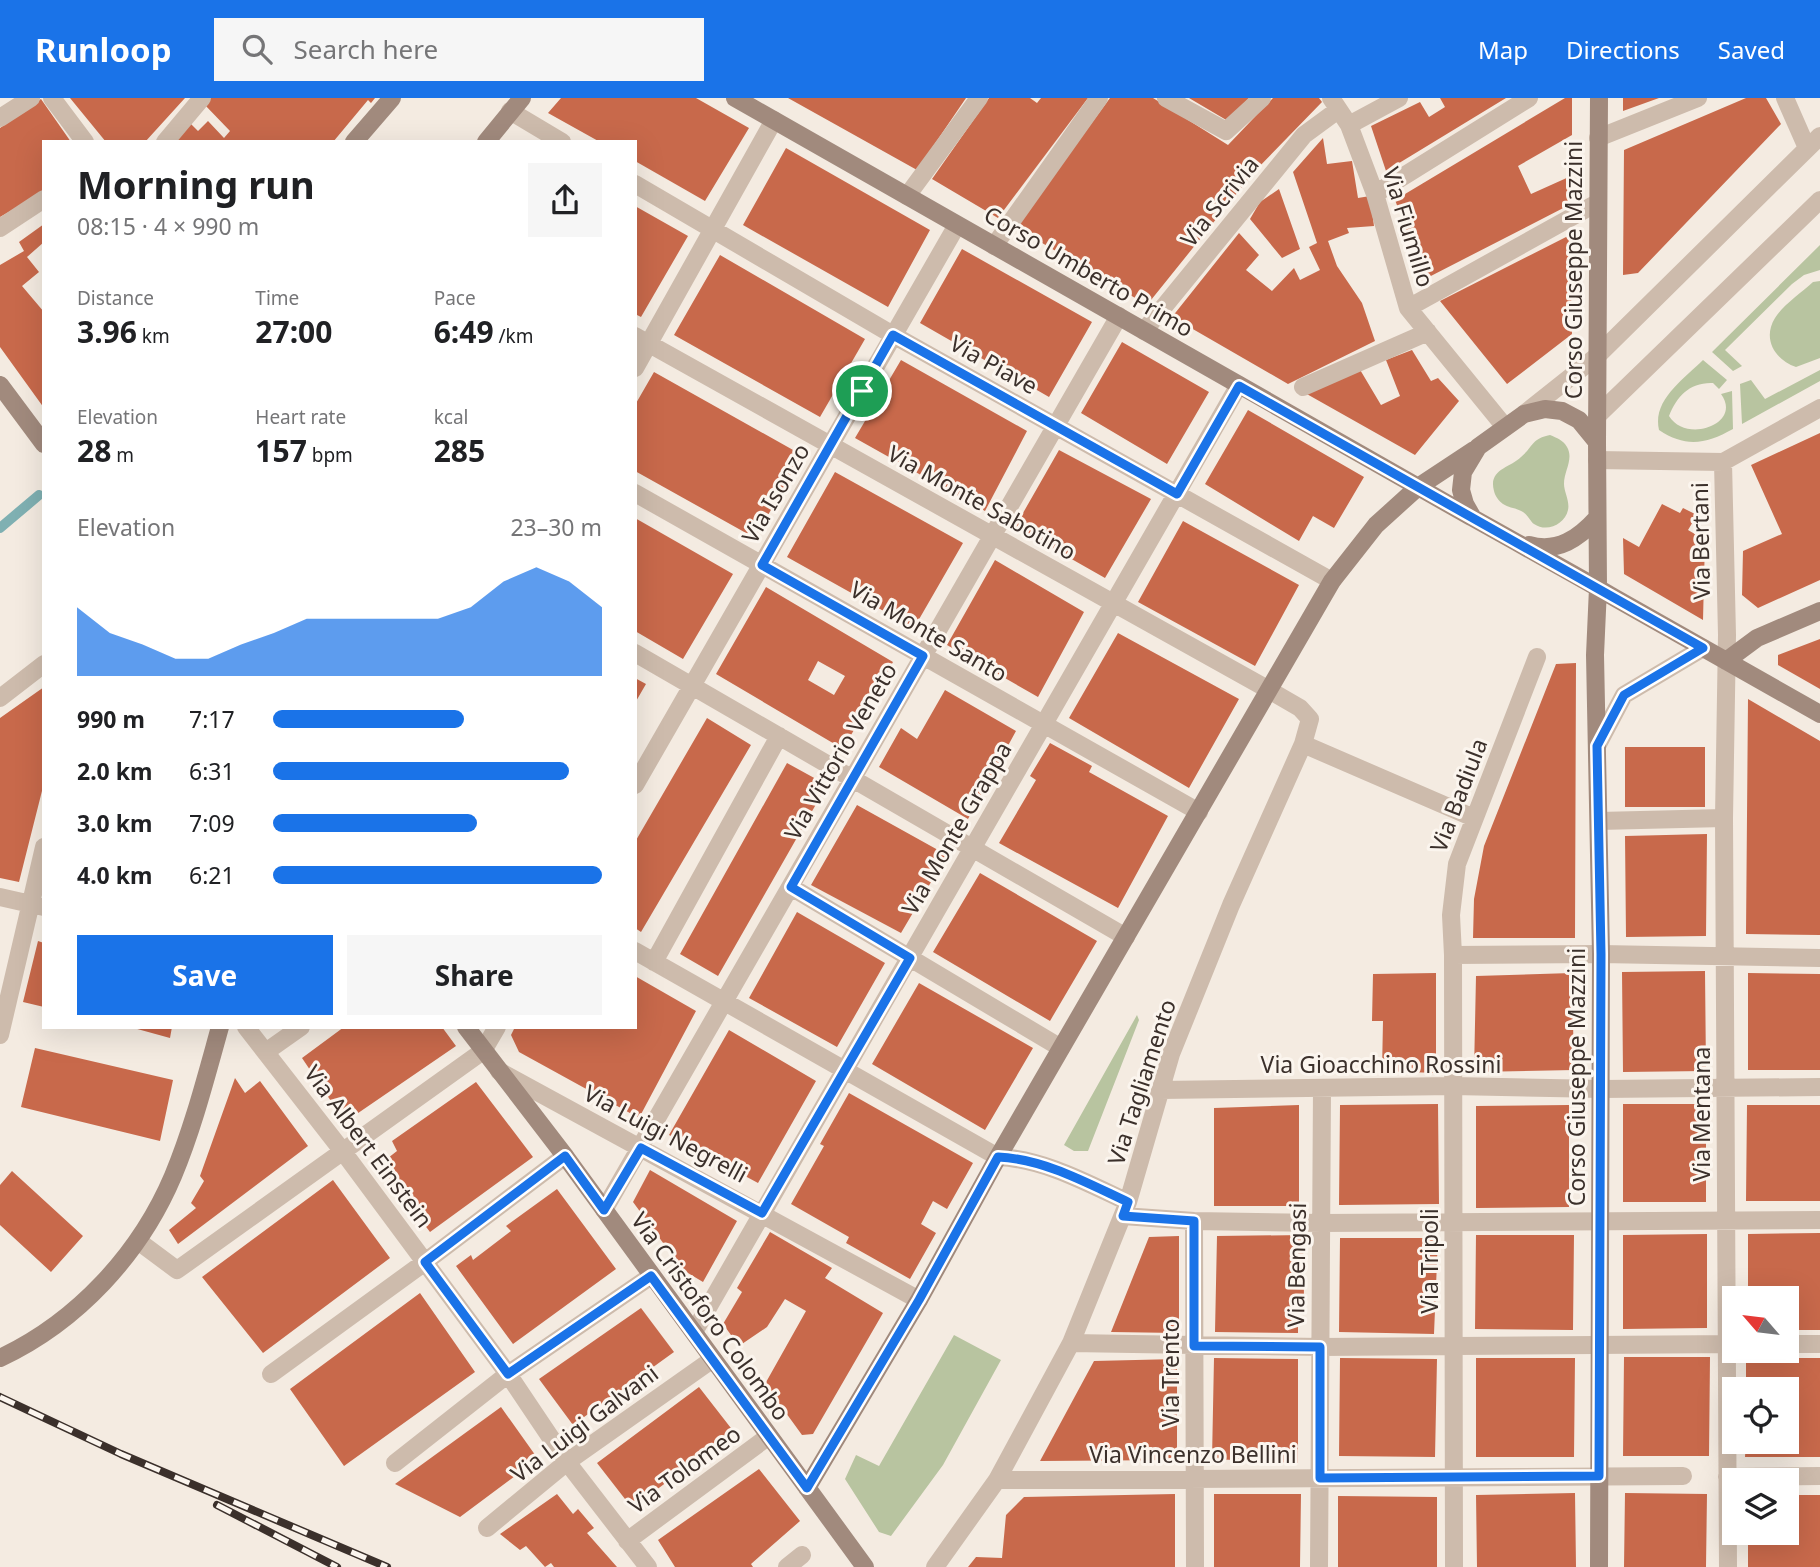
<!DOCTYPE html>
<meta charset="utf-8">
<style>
:root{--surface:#fff;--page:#f6f6f6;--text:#202124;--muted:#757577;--accent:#1a73e8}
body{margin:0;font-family:"Noto Sans",sans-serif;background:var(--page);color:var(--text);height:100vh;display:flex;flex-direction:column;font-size:26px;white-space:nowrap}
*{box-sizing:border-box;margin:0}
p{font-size:23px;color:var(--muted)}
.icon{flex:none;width:38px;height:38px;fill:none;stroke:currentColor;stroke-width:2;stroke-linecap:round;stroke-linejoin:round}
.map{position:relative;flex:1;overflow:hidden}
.side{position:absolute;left:42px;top:42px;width:595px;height:889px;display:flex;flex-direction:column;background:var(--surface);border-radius:0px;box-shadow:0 7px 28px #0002}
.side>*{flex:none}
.needle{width:46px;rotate:298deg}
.tools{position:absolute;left:1722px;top:1188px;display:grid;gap:14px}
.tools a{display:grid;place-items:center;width:77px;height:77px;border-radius:0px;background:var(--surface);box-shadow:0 7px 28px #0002;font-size:35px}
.pin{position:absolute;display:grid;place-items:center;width:60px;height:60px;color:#fff;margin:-30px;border:4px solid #fff;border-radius:50%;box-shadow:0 2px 7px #0007}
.round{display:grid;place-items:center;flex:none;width:74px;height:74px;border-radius:0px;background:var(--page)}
.head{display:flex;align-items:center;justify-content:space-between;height:119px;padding:0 35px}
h1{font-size:38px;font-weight:700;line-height:52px}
.figures{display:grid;grid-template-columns:repeat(3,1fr);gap:10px;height:119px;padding:7px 35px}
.figures div{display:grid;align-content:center}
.figures b{font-size:30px;font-weight:700}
.figures small{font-size:19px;font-weight:400}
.figures p{font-size:19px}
.chart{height:196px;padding:14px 35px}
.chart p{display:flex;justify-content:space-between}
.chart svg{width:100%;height:126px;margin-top:7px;fill:var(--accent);opacity:.7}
.cta{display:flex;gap:14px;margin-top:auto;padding:14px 35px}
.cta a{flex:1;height:80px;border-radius:0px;background:var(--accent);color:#fff;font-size:28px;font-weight:700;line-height:80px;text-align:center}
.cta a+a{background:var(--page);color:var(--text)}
ul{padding:0 35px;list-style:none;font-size:23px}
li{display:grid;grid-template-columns:112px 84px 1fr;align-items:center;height:52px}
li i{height:18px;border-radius:9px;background:var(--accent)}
header{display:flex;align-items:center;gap:42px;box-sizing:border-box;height:98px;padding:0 35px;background:var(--accent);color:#fff}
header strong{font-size:33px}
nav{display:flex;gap:38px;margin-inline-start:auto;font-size:24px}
.search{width:490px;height:63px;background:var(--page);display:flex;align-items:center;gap:18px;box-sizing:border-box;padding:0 24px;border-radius:0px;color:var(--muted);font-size:26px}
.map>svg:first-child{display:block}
.green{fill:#b8c4a0}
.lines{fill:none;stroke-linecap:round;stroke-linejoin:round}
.stream{stroke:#7fb0b2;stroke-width:10}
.building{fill:#c8694b;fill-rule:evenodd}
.street{stroke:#cdbbac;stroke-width:18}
.secondary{stroke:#a18a7d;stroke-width:18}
.rail-casing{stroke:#3b302b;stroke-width:8}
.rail{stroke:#fbf5ee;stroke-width:5;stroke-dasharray:16;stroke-linecap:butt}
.route-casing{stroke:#fff;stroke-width:14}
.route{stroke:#1a73e8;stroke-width:9}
.labels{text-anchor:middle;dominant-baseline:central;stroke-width:6;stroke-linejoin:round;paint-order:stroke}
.street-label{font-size:23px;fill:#3b302b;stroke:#fbf5ee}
</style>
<header>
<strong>Runloop</strong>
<div class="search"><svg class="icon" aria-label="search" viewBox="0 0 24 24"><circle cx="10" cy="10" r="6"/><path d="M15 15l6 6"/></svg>Search here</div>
<nav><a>Map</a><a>Directions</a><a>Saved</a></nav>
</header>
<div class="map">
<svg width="1820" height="1469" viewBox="0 0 1820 1469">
<rect width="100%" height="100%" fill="#f4ebe1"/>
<path class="green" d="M 1820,147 L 1820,172 L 1804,177 L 1792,186 L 1725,252 L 1742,268 L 1733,273 L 1712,254 Z
M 1820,183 L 1820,260 L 1796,269 C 1775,262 1762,241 1775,220 C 1782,208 1802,194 1813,184 Z
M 1703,262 L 1727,282 L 1719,291 L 1713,285 C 1690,284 1677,298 1669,318 C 1686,346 1743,326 1721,296 L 1732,293 L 1733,331 C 1706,346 1686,350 1659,332 C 1652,302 1684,281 1703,262 Z
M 1820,272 L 1820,283 L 1742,326 L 1740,286 L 1751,282 L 1765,301 Z
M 1550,337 C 1557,340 1563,342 1567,349 C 1574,361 1564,373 1564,386 C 1564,394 1570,403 1568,412 C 1565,426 1547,435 1534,426 C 1530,423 1528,417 1523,414 C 1517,410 1509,410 1503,406 C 1499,403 1495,398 1494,393 C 1488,371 1510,370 1521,359 C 1534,348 1531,341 1550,337 Z
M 1137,917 L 1139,922 L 1088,1053 L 1074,1053 L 1064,1047 Z
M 954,1237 L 1001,1262 L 943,1367 L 891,1438 L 879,1434 L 845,1381 L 856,1357 L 879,1368 Z"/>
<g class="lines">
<path class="stream" d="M 0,430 L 39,397"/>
</g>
<path class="building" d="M 70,0 L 185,0 L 145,44 L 106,44 Z
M 208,0 L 375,0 L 371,5 L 368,2 L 333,44 L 172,44 L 188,23 L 198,33 L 208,23 L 224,40 L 230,33 L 203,5 Z
M 561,0 L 696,0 L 749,30 L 705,103 L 635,63 L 635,44 L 600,44 L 548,15 Z
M 788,0 L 966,0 L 917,72 Z
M 989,0 L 1030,0 L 1037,5 L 1041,0 L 1088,0 L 998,120 L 932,81 Z
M 1110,0 L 1153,0 L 1228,47 L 1273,0 L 1319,0 L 1322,4 L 1254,74 L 1147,207 L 1015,129 Z
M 1189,0 L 1249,0 L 1228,23 Z
M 1440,0 L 1506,0 L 1386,73 L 1371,28 L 1420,4 L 1429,19 L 1445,9 Z
M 1565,0 L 1572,0 L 1572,37 L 1518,68 L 1531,96 L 1571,78 L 1573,105 L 1425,181 L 1395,102 Z
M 1623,0 L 1659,0 L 1623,13 Z
M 1746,0 L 1766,0 L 1781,26 L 1638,175 L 1623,177 L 1624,52 Z
M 41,1 L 71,44 L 44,44 L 44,94 L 0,119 L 0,30 Z
M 1323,40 L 1327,66 L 1352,63 L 1358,100 L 1370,98 L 1374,128 L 1347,130 L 1349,135 L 1328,143 L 1337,168 L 1362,205 L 1375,243 L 1288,286 L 1172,219 L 1239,135 L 1259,157 L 1246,172 L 1272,193 L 1294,170 L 1300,182 L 1320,172 L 1309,149 L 1317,145 L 1293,74 Z
M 786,50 L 930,132 L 888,209 L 743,127 Z
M 1279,91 L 1300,151 L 1282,160 L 1250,121 L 1260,104 Z
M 635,108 L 688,138 L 641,219 L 635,216 Z
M 44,126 L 44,144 L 27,159 L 39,174 L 22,188 L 44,214 L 44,310 L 0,249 L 0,167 L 24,153 L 19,144 Z
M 1570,137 L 1572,236 L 1507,286 L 1440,203 Z
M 962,151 L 1092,224 L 1049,299 L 920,225 Z
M 720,157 L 865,241 L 820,319 L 674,237 Z
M 1122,244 L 1209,294 L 1167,366 L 1081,315 Z
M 1412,252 L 1431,283 L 1438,280 L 1459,303 L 1415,357 L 1305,295 L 1359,270 L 1381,307 L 1400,298 L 1386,262 Z
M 901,262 L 1027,333 L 985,413 L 855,340 Z
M 654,274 L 802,357 L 755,440 L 635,373 L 635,307 Z
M 1248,312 L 1364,379 L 1334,430 L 1313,418 L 1299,443 L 1205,386 Z
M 1820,335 L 1820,482 L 1758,510 L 1742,497 L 1743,453 L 1782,436 L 1751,367 Z
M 1059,352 L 1151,401 L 1105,480 L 1015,429 Z
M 835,374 L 963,445 L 914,530 L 787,459 Z
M 1662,406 L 1680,415 L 1683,410 L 1697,417 L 1688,432 L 1705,442 L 1703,522 L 1624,476 L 1623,440 L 1639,449 Z
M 635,420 L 733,476 L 683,561 L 635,533 Z
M 1183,423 L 1299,487 L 1255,568 L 1138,504 Z
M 995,462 L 1084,514 L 1038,599 L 947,547 Z
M 766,489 L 893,564 L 843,651 L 716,576 ZM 818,563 L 845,578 L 834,597 L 808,582 Z
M 1118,535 L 1239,601 L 1189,690 L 1069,620 Z
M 1820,541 L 1820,591 L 1778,567 L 1778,557 Z
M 1576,565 L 1575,840 L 1473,840 L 1474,801 L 1484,748 L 1556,566 Z
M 635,580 L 646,586 L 635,605 Z
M 44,589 L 44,685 L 19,784 L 0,780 L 0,620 Z
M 945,592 L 1016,633 L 968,721 L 879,669 L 901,630 L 917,641 Z
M 1748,601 L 1820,643 L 1820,837 L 1746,836 Z
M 707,620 L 751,647 L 641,834 L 635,830 L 635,744 Z
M 1050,645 L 1092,668 L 1089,674 L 1168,718 L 1118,810 L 999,745 L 1036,682 L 1030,678 Z
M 1625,649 L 1705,649 L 1705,709 L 1625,709 Z
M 787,665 L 827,687 L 718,878 L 680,856 Z
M 857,707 L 947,757 L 901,835 L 811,787 Z
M 1707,736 L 1706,838 L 1626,839 L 1625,738 Z
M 980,775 L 1097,843 L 1050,923 L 933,854 Z
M 797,814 L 885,865 L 837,949 L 749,900 Z
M 38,843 L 44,845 L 44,909 L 23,904 Z
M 1705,873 L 1706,973 L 1623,974 L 1622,874 Z
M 1436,875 L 1436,975 L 1382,973 L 1383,923 L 1372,923 L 1373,876 Z
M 1572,875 L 1574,972 L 1474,974 L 1476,878 Z
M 1748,875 L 1820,876 L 1820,972 L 1748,972 Z
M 635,878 L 696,913 L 639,1020 L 519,954 L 511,937 L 515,929 L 635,929 Z
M 919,885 L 1033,950 L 985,1032 L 872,966 Z
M 130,929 L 172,929 L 170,940 Z
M 344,929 L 442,929 L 456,948 L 345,1024 L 302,960 Z
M 729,932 L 816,983 L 758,1085 L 669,1037 Z
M 35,950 L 173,982 L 160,1043 L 21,1009 Z
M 235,980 L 245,995 L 260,983 L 308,1048 L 178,1146 L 169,1132 L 196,1110 L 191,1105 L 204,1083 L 200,1078 Z
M 476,984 L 533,1059 L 430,1134 L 379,1067 L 397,1053 L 392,1043 Z
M 849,995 L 973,1065 L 947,1111 L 933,1103 L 921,1126 L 936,1135 L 910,1181 L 846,1145 L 849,1139 L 791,1106 L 824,1048 L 820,1046 Z
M 1438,1006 L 1439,1106 L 1339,1107 L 1340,1007 Z
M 1623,1006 L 1706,1006 L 1706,1104 L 1623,1104 Z
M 1299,1007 L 1299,1108 L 1214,1108 L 1214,1010 Z
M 1569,1007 L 1569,1109 L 1476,1110 L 1476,1008 Z
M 1747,1007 L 1820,1007 L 1820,1103 L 1746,1103 Z
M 650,1072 L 737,1123 L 703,1184 L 683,1172 L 633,1104 Z
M 12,1073 L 83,1138 L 51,1174 L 0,1127 L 0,1087 Z
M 333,1082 L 390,1160 L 263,1255 L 202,1179 Z
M 557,1091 L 616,1171 L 513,1246 L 456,1168 L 471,1157 L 473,1162 L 511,1133 L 506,1128 Z
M 770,1134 L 832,1170 L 825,1180 L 883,1215 L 813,1336 L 802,1337 L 765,1286 L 806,1213 L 785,1201 L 767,1229 L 739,1248 L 723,1226 L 742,1194 L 737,1190 Z
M 1820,1135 L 1820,1232 L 1787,1232 L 1787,1200 L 1748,1200 L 1748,1136 Z
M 1707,1136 L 1707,1230 L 1623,1231 L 1623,1137 Z
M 1303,1137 L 1304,1200 L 1298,1200 L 1298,1235 L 1215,1234 L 1217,1138 Z
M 1476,1137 L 1574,1137 L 1573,1232 L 1475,1231 Z
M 1179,1138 L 1179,1235 L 1111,1234 L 1149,1139 Z
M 1340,1140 L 1438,1140 L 1434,1236 L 1339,1234 Z
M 420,1195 L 475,1274 L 344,1368 L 290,1291 Z
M 641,1210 L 674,1254 L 573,1327 L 539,1281 Z
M 1624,1259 L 1710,1259 L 1709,1358 L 1623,1358 Z
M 1214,1260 L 1298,1261 L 1298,1365 L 1212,1361 Z
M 1340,1260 L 1437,1261 L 1435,1359 L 1339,1358 Z
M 1476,1260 L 1575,1260 L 1574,1359 L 1476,1359 Z
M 1746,1260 L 1820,1260 L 1820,1359 L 1745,1359 L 1746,1344 L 1787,1344 L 1787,1292 L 1746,1292 Z
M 1177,1261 L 1177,1362 L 1040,1363 L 1094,1263 Z
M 699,1289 L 734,1334 L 632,1410 L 597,1365 Z
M 501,1309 L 538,1361 L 460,1419 L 395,1386 Z
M 759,1371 L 800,1423 L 751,1466 L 753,1469 L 675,1469 L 658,1442 Z
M 1575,1395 L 1576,1469 L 1477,1469 L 1476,1397 Z
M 1625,1395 L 1707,1396 L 1706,1469 L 1624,1469 Z
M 557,1396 L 573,1416 L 578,1411 L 594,1430 L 587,1435 L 617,1469 L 554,1469 L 551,1465 L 545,1469 L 526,1448 L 520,1452 L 500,1436 Z
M 1175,1396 L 1175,1469 L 968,1469 L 976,1459 L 1002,1460 L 1006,1417 L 1024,1399 Z
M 1214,1396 L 1301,1396 L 1300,1469 L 1214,1469 Z
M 1787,1397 L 1820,1397 L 1820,1469 L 1748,1469 L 1748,1435 L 1787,1435 Z
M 1338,1398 L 1437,1399 L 1437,1469 L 1338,1469 Z"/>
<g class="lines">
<path class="street" d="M 52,0 L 85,44
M 1166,0 L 1226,33 L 1262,0
M 1331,0 L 1349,27 L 1375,96 L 1408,210 L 1505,329
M 1785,0 L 1807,50
M 510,13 L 562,44
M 0,20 L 31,0
M 1349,27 L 1399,0
M 1598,40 L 1698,0
M 165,44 L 202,0
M 635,86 L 893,237 L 1332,483
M 1375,96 L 1529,0
M 907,98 L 979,0
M 0,130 L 44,101
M 994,148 L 1099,0
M 1408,210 L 1597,105
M 1144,233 L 1304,37 L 1338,12
M 635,238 L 1269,592 L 1300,610 L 1310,621 L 1303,646 L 1231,807 L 1171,956 L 1128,1104 L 1071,1245 L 997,1382 L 935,1469
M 635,270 L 774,22
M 1303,289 L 1428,234
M 1524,316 L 1597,258 L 1820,38
M 1597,318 L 1820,102
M 1597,362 L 1723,364 L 1820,310
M 1723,364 L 1727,537 L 1724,720 L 1728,1469
M 635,395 L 1199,714
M 635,555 L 1126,839
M 0,600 L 44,566
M 1303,646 L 1474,720
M 1597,648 L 1624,597 L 1703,550
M 635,687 L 957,127
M 1599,723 L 1724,720
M 791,789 L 1061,950
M 0,799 L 44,809
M 635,853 L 998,1059 C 1044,1061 1087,1085 1128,1104
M 1453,857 L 1601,856 L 1820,860
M 654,864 L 779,638
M 246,929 L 344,1055 L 508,1276 L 567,1364 L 648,1469
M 0,937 L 44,749
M 267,953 L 301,929
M 499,973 L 919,1202
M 1160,992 L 1453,988 L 1602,991 L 1820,989
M 604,1112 L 1119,218
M 1123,1118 L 1194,1123 L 1322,1125 L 1820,1122
M 1194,1123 L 1195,1469
M 138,1143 L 177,1172 L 483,953 L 497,929
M 694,1234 L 1239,287
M 1071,1245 L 1320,1249 L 1734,1246
M 1787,1246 L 1820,1246
M 271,1276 L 425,1164 L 565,1058
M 395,1365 L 508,1276 L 651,1178
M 1727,1379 L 1820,1378
M 997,1382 L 1683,1378
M 487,1430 L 567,1364 L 713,1261
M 627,1443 L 769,1338
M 787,1469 L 802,1457
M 1319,1469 L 1322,991
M 1454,1469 L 1453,857 L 1451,817 L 1457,766 L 1537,559"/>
<path class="secondary" d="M 735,0 L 1471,419
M 354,44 L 392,0
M 486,44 L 522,0
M 0,287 L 44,346
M 1597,344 L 1599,0
M 1529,447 C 1558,455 1579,440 1597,420
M 1726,563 L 1757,540 L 1820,513
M 466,929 L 565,1058 L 865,1469
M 0,1260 C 77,1224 140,1156 173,1078 C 193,1030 206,979 220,929
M 807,1390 L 919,1202 L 998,1059 L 1332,483 L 1376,427 L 1418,389 L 1474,352
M 1599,1469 L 1601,856 L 1595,557 L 1598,490 L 1597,344 L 1579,322 L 1562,313 L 1545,311 L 1524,316 L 1478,349 L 1463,374 L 1461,392 L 1465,406 L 1473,420 L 1516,444 L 1598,490 L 1615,500 L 1820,616"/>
<defs>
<path id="rail" d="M 0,1299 L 121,1356 L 387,1469
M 217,1407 L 337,1469"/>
</defs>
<use href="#rail" class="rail-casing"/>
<use href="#rail" class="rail"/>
</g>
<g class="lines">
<defs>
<path id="route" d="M 893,237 L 1177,396 L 1239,288 L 1703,550 L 1624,597 L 1597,648 L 1601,856 L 1599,1378 L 1320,1380 L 1320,1249 L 1194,1248 L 1194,1123 L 1123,1118 L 1128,1104 C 1087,1085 1044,1061 998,1059 L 919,1202 L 807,1390 L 651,1178 L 508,1276 L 425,1164 L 565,1058 L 604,1112 L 641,1050 L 762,1115 L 910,860 L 791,789 L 923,558 L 762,467 Z"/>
</defs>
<use href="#route" class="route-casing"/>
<use href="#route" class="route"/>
</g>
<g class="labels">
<g class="street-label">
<text transform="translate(1219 103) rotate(-51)">Via Scrivia</text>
<text transform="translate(1409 129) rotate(73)">Via Fiumillo</text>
<text transform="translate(1573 172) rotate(-90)">Corso Giuseppe Mazzini</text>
<text transform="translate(1089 173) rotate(30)">Corso Umberto Primo</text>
<text transform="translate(994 266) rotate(29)">Via Piave</text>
<text transform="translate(775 395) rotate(-60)">Via Isonzo</text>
<text transform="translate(982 404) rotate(29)">Via Monte Sabotino</text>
<text transform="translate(1700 443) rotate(-91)">Via Bertani</text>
<text transform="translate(929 533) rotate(30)">Via Monte Santo</text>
<text transform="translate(840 653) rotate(-60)">Via Vittorio Veneto</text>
<text transform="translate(1458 697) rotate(-69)">Via Badiula</text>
<text transform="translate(956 730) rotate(-60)">Via Monte Grappa</text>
<text x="1381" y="966">Via Gioacchino Rossini</text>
<text transform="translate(1576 979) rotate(-90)">Corso Giuseppe Mazzini</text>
<text transform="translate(1141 984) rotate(-72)">Via Tagliamento</text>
<text transform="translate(1701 1016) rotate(-90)">Via Mentana</text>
<text transform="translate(666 1035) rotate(28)">Via Luigi Negrelli</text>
<text transform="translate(369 1048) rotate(53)">Via Albert Einstein</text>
<text transform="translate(1429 1163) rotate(-90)">Via Tripoli</text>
<text transform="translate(1296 1167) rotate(-89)">Via Bengasi</text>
<text transform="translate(711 1218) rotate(54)">Via Cristoforo Colombo</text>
<text transform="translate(1170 1275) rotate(-90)">Via Trento</text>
<text transform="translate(584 1325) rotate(-37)">Via Luigi Galvani</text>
<text x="1193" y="1356">Via Vincenzo Bellini</text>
<text transform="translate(684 1371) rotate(-36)">Via Tolomeo</text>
</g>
</g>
</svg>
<div class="tools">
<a><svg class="needle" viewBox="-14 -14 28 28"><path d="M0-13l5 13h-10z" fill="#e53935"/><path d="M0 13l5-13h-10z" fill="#757577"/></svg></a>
<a><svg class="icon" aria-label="locate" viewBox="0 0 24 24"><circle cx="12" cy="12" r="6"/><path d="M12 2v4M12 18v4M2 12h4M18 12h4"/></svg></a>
<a><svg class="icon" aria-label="layers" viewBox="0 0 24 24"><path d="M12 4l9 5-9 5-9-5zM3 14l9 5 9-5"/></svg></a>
</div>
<div class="pin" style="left:862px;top:293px;background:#1e9e55"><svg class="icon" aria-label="arrive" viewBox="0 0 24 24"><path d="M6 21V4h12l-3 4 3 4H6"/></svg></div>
<section class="side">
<div class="head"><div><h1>Morning run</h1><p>08:15 · 4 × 990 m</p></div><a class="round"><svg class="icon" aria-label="share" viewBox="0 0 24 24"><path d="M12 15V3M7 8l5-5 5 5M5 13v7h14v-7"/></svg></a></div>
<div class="figures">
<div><p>Distance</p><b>3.96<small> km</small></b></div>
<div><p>Time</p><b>27:00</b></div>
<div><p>Pace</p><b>6:49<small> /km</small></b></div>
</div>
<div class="figures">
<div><p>Elevation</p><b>28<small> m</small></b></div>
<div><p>Heart rate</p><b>157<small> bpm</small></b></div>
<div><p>kcal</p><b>285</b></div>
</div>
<div class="chart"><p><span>Elevation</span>23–30 m</p>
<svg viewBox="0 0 160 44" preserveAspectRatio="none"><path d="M0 44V20L10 29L20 33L30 38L40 38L50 33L60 29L70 24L80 24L90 24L100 24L110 24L120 20L130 11L140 6L150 11L160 20V44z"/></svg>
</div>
<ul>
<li><b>990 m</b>7:17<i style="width:58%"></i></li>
<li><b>2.0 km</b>6:31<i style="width:90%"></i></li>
<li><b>3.0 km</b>7:09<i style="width:62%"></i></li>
<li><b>4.0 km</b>6:21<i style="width:100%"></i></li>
</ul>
<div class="cta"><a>Save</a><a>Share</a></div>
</section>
</div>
